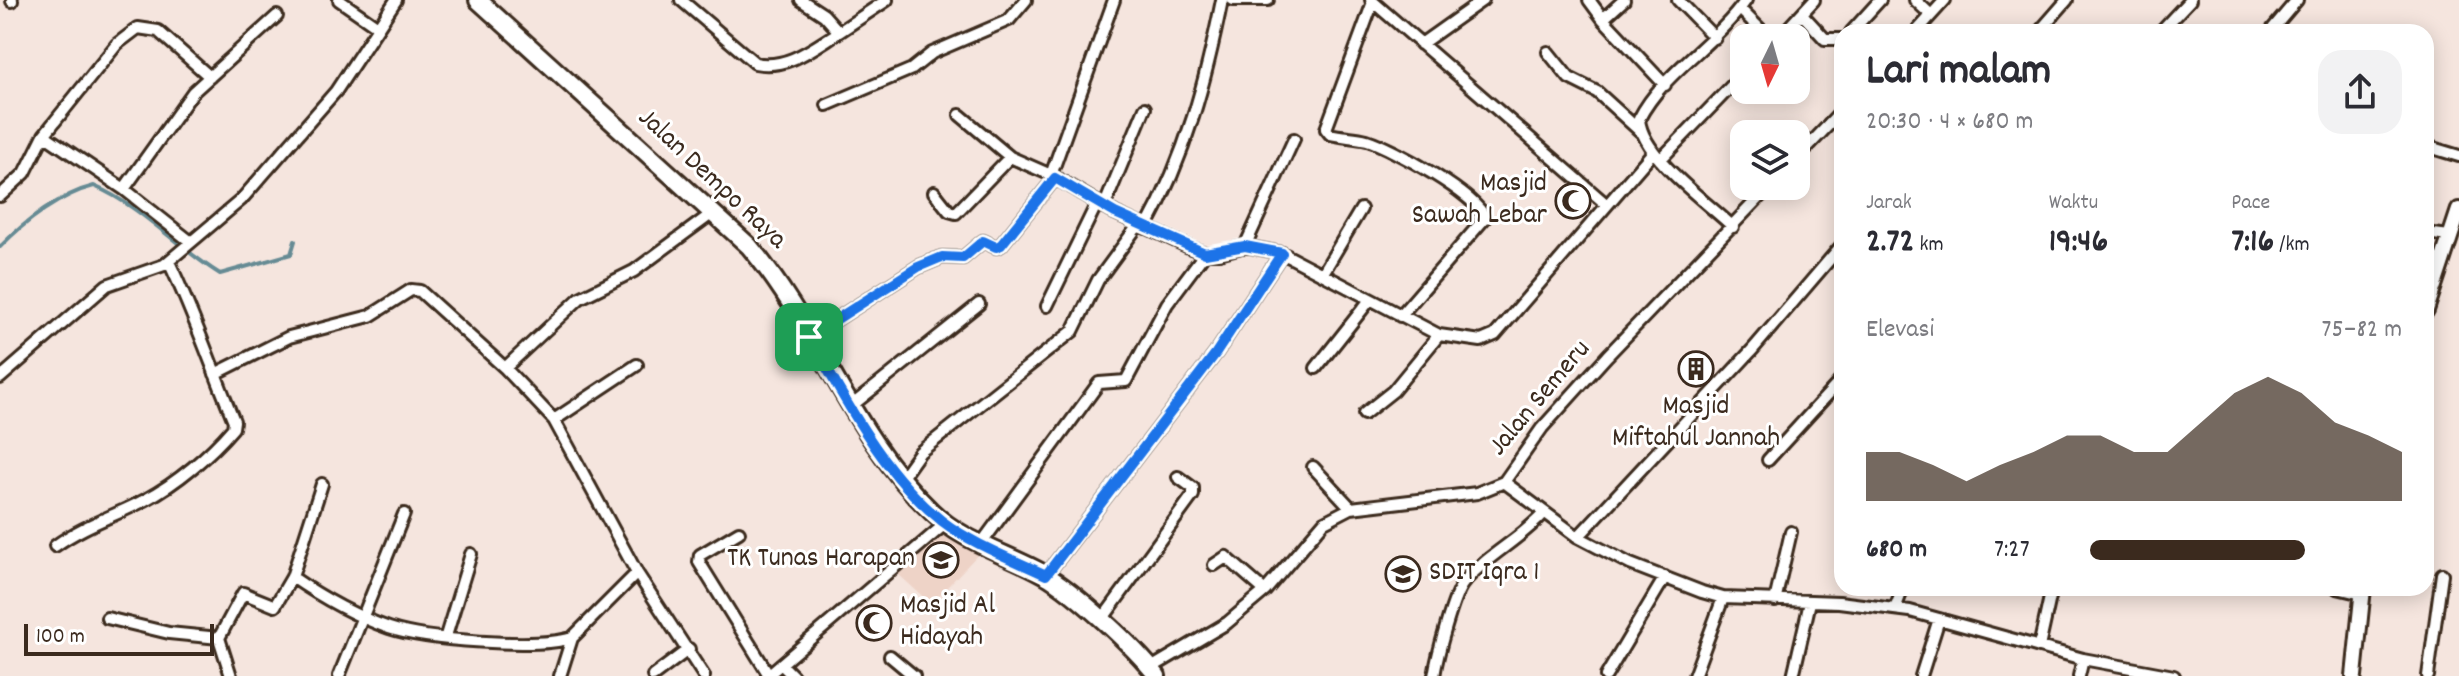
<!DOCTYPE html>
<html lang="id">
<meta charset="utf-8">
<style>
:root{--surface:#fff;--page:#f2f2f3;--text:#2b2b33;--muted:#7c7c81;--accent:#3b2a1e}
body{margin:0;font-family:Dekko,sans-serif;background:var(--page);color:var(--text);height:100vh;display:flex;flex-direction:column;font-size:30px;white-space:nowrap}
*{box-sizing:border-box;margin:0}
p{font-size:26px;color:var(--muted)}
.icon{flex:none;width:44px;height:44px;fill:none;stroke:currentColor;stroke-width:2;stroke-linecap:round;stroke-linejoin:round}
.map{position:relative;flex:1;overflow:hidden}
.sheet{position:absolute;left:1834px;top:24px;width:600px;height:572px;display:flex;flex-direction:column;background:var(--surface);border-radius:24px;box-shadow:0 4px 20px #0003}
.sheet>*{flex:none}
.needle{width:52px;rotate:185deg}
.controls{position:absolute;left:1730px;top:24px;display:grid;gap:16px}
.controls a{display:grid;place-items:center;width:80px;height:80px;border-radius:16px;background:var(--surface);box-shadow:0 4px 20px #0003;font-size:40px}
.scale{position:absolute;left:24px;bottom:20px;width:190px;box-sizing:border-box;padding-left:8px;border:4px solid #3b2a1e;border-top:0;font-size:22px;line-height:28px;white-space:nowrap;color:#3b2a1e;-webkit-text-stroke:6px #fff;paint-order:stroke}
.pin{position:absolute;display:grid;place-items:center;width:68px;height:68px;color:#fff;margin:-34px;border-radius:16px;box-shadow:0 4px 12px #0006}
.round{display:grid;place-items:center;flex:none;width:84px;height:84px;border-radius:24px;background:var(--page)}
.headline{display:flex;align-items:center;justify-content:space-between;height:136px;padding:0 32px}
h1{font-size:44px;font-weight:700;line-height:60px}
.figures{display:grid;grid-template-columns:repeat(3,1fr);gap:12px;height:136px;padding:8px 32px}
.figures div{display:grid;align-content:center}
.figures b{font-size:34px;font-weight:700}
.figures small{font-size:22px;font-weight:400}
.figures p{font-size:22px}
.chart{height:224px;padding:16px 32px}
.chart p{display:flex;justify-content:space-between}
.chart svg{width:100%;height:144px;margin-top:8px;fill:var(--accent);opacity:.7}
ul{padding:0 32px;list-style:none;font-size:26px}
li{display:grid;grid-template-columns:128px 96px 1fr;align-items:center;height:60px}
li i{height:20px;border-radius:10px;background:var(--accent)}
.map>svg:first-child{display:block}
.built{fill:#eed3c7}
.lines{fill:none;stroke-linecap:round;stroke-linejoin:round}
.stream{stroke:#668b94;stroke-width:4}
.minor-casing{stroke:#3b2a1e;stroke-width:16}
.tertiary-casing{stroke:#3b2a1e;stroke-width:20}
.primary-casing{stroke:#3b2a1e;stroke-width:22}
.minor{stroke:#fff;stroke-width:10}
.tertiary{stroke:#fff;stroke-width:14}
.primary{stroke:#fff;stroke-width:16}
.route-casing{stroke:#fff;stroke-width:16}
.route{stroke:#1a73e8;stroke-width:10}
.labels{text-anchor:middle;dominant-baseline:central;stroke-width:6;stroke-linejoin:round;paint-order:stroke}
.street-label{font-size:28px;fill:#3b2a1e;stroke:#fff}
.poi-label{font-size:28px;fill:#3b2a1e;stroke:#fff;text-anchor:end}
</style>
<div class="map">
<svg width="2459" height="676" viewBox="0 0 2459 676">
<rect width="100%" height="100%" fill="#f5e5de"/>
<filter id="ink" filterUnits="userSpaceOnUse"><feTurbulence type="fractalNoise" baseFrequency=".0125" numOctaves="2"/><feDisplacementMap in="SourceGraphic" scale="16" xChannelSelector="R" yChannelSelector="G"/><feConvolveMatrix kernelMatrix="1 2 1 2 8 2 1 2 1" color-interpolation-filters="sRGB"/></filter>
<g filter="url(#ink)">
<path class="built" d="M 945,527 L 985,547 L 931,604 L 897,573 Z"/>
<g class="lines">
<path class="stream" d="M 0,247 C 24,222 61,194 94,186 C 143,207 176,247 220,274 L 291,254 L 295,241"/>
<defs>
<path id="minor" d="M 12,0 L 12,1
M 339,0 L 378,27
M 681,0 L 755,63 C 787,70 813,48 839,32
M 801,0 L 824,15 L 839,32 L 887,0
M 1114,0 L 1051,175 L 1115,213 L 1191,248 L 1205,253 L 1219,253 L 1245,246 L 1282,253 L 1439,335 L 1481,341 L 1495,335 L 1653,152
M 1233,0 L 1268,0
M 1371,0 L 1607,205
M 1589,0 L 1603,19 L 1624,0
M 1678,0 L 1715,38
M 1915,0 L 1931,15
M 1373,2 L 1326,129 L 1330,134 C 1342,137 1355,137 1367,140 C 1392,148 1476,194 1485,218 L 1400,316
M 1740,9 L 1769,38
M 1802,14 L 1825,39 L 1842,39
M 1603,19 L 1665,85
M 1851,32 L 1880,0
M 1916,32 L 1945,0
M 2039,32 L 2067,0
M 2160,32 L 2190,0
M 2270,32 L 2297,0
M 1779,38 L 1814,0
M 1421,44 L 1483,0
M 1548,52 L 1569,78 L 1597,92 L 1641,132
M 827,105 L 912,69 L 932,53 L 1009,20 L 1026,0
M 960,115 L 1010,157 L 1051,175
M 44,135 L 117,44 L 138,28 L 158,31 L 210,77
M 2426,146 L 2459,156
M 1796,159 L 1842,111
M 1660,160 L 1744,73
M 124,189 L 193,92 L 277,16
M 934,192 L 949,211 L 956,213 L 1010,157
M 0,196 L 25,173 L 44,135 L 124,189 L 191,242
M 1104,207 L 1145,108
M 1733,227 C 1706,201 1642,157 1639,119 C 1663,72 1716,44 1746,0
M 1146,228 C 1186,156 1206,80 1222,0
M 2426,233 L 2449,236
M 1245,246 L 1294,139
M 1323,273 L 1361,209
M 1047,306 L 1097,203
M 809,337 L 918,267 L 942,257 L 963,258 L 983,241 L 996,247 L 1001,245 L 1055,178
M 505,368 L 580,298 L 634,271 L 714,212
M 1316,368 L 1369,301
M 215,374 L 289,337 L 370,316 L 411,290 L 420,291 L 505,368 L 554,420 L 637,573 L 704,676
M 0,378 L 107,285 L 164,265 L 241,200 L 336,91 L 396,0
M 850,407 L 979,304
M 1364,414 L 1393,391 L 1439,335
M 554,420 L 637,365
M 1768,460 L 1842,379
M 1313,467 L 1351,508
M 900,480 L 920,452 L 1073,331 L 1098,280 L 1139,224
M 1504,482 L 1578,537 L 1630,564 L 1702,592 L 1723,598 L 1839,602 L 1910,611 L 2083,659 L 2174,676
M 322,484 L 292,577 C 321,597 355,616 389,628 C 425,640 536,649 572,638 L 637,573
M 739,532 L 700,555 L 699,562 L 769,675
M 1578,537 L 1753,349 L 1842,245
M 981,544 L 1099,383 L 1126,381 L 1167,304 L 1205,253
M 55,546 C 84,525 115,516 145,500 C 177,483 210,455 233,428 L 234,421 C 212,368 194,314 169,262
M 1214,565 L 1226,557 L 1265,591
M 1046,575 L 1216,353 L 1282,253
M 2337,588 L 2362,594
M 1775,601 L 1791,532
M 1895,609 L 1903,588
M 107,618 L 169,633 L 219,638
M 1101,621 L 1193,495 L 1193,488 L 1178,477
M 446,636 L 471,554
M 2039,647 L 2052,588
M 890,656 L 914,676
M 781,664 L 793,676
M 1151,668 L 1227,623 L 1265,591 L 1324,522 L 1351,508 L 1477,493 L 1504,482 L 1542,428 L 1607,356 L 1770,186
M 231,676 L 219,638 L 243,593 L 275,606 L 292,577
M 339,676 L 404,514
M 560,676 L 572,638
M 653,676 L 689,649
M 767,676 L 945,524
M 1434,676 C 1437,657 1453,594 1464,582 C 1487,555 1520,540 1544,513
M 1606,676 L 1665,577
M 1694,676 L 1723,598
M 1793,676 L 1810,602
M 1921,676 L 1939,619
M 2079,676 L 2083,659
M 2428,676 L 2442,574"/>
<path id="tertiary" d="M 2426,310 L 2459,210
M 2354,676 L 2363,588"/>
<path id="primary" d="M 478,0 L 749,246 C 819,328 852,437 932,512 C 963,542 1007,553 1044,574 C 1076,593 1134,646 1157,676"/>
</defs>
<use href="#minor" class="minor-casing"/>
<use href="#tertiary" class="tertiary-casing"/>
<use href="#primary" class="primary-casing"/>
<use href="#minor" class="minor"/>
<use href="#tertiary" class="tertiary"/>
<use href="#primary" class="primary"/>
</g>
</g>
<g class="lines" filter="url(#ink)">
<defs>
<path id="route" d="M 1055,178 L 1115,213 L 1205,253 L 1245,246 L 1282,253 L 1216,353 L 1046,575 C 1012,559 972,544 942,521 C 883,474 846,401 809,337 L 918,267 L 942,257 L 963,258 L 983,241 L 996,247 L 1001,245 Z"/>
</defs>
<use href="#route" class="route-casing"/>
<use href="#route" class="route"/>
</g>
<defs>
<symbol id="mosque-ring" viewBox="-11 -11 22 22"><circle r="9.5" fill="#fff" stroke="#3b2a1e" stroke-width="1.5"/><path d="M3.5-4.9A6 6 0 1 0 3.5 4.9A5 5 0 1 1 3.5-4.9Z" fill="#3b2a1e"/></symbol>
<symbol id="building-ring" viewBox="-11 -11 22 22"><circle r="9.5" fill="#fff" stroke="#3b2a1e" stroke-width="1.5"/><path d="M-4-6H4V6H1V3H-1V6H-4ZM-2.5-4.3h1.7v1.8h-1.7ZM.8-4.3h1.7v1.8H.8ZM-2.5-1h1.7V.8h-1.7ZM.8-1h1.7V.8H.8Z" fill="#3b2a1e"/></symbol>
<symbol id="school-ring" viewBox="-11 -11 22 22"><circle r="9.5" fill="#fff" stroke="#3b2a1e" stroke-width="1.5"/><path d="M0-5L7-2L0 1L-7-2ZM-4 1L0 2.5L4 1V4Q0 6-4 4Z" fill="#3b2a1e"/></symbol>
</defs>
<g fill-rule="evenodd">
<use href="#mosque-ring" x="1553" y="181" width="40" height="40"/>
<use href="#building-ring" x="1676" y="349" width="40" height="40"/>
<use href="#school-ring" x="921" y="540" width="40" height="40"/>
<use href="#school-ring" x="1383" y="554" width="40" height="40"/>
<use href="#mosque-ring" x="854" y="603" width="40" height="40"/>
</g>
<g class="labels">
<g class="street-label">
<text transform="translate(711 180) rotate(43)">Jalan Dempo Raya</text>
<text transform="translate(1541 399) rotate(-50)">Jalan Semeru</text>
</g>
<g class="poi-label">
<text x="1547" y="185">Masjid<tspan x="1547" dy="32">Sawah Lebar</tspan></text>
<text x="1696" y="408" text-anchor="middle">Masjid<tspan x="1696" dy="32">Miftahul Jannah</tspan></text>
<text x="915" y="560">TK Tunas Harapan</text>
<text x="1429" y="574" text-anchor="start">SDIT Iqra 1</text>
<text x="900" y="607" text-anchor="start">Masjid Al<tspan x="900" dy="32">Hidayah</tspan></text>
</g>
</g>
</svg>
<div class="controls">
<a><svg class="needle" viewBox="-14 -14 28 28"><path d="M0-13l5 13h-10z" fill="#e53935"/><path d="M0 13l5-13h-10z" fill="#7c7c81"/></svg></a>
<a><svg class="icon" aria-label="layers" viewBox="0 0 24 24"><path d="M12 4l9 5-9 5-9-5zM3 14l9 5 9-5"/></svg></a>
</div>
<div class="scale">100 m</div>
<div class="pin" style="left:809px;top:337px;background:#1e9e55"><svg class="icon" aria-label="arrive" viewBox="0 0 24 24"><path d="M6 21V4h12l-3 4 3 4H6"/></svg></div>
<section class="sheet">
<div class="headline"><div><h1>Lari malam</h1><p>20:30 · 4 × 680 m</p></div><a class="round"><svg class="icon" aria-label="share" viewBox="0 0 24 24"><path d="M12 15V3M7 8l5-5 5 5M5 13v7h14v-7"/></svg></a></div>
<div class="figures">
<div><p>Jarak</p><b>2.72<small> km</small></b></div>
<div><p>Waktu</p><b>19:46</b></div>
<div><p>Pace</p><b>7:16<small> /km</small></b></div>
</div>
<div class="chart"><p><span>Elevasi</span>75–82 m</p>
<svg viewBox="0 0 160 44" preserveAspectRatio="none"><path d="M0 44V29L10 29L20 33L30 38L40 33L50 29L60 24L70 24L80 29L90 29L100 20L110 11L120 6L130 11L140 20L150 24L160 29V44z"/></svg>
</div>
<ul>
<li><b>680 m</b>7:27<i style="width:69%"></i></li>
</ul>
</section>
</div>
